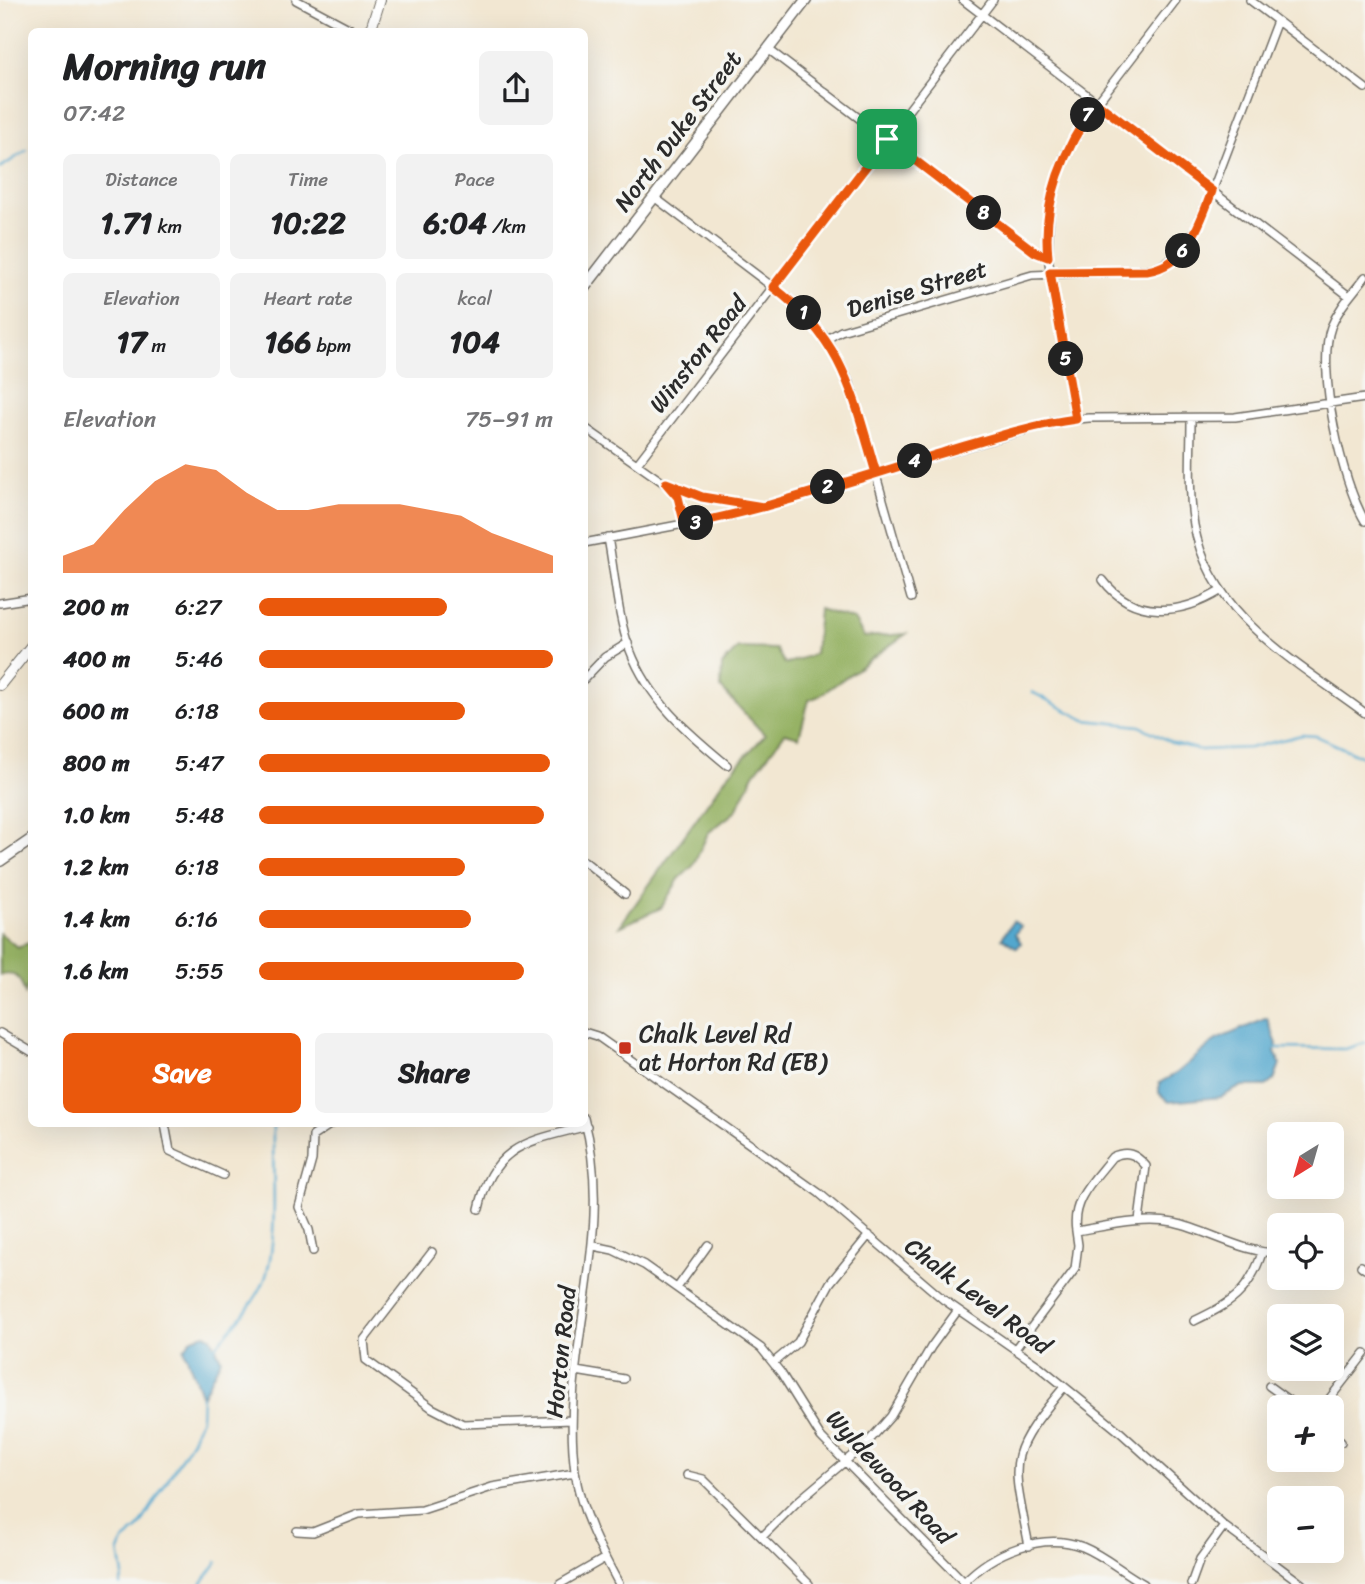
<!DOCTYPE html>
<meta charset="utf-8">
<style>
:root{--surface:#fff;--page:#f2f2f2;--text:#202124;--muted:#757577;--accent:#ea580c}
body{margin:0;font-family:Sriracha,sans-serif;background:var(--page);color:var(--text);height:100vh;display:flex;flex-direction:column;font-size:26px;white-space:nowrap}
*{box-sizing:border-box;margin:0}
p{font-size:23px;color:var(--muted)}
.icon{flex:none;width:38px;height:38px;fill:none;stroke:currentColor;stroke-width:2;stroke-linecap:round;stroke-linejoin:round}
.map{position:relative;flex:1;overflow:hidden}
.drawer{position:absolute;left:28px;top:28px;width:560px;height:1099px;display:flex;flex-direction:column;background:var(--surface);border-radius:10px;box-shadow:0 7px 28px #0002}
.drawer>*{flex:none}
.needle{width:46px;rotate:217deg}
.fabs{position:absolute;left:1267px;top:1122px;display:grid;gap:14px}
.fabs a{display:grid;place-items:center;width:77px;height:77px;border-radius:10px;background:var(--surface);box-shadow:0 7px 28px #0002;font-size:35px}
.pin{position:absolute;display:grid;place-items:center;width:60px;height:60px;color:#fff;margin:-30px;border-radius:14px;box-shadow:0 4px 10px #0006}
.km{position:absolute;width:35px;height:35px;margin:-18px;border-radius:50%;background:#222;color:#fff;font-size:19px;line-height:35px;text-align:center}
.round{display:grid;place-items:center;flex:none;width:74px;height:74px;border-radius:10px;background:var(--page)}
.overview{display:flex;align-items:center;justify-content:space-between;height:119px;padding:0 35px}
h1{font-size:38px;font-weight:700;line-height:52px}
.figures{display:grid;grid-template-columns:repeat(3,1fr);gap:10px;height:119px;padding:7px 35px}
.figures div{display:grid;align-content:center;border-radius:10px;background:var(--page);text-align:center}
.figures b{font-size:30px;font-weight:700}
.figures small{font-size:19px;font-weight:400}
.figures p{font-size:19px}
.chart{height:196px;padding:14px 35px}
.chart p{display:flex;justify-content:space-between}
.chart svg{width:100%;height:126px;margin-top:7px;fill:var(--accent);opacity:.7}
.button{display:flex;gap:14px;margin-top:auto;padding:14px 35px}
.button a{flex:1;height:80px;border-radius:10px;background:var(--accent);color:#fff;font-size:28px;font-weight:700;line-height:80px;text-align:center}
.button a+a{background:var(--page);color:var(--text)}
ul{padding:0 35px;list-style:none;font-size:23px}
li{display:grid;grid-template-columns:112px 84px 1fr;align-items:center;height:52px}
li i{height:18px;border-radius:9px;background:var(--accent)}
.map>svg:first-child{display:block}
.forest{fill:#96b265;stroke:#606e48;stroke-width:2}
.water{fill:#53a7ce;stroke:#3f697c;stroke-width:2}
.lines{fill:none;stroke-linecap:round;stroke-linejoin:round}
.stream{stroke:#53a7ce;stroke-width:2.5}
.minor-casing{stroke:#716d65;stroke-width:10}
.major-casing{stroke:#716d65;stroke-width:12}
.highway-casing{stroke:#716d65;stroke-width:13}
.minor{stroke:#fff;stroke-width:7}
.major{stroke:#fff;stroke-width:10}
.highway{stroke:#fff;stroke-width:10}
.route-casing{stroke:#fff;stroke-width:14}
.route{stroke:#ea580c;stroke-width:9}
.poi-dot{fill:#c8321e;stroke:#f6f6f2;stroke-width:2.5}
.labels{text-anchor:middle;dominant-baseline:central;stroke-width:7;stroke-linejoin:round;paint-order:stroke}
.street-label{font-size:24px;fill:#2b2b2b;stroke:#f6f6f2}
.poi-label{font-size:24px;fill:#2b2b2b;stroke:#f6f6f2;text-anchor:start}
</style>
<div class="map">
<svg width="1365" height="1584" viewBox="0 0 1365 1584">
<rect width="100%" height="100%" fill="#f6f6f2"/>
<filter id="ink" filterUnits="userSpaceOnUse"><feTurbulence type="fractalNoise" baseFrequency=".0143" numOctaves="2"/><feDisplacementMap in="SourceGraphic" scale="14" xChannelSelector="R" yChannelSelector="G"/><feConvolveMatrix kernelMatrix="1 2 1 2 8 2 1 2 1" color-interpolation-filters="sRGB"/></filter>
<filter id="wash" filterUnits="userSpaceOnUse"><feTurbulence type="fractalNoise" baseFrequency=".00686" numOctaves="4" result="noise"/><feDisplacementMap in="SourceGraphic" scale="28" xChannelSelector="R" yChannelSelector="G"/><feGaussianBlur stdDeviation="1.57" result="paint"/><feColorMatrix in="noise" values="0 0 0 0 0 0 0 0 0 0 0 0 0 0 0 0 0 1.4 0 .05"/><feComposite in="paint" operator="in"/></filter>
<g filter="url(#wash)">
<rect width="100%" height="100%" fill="#f2e7d2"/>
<path class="forest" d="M 819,609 L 854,620 L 864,637 L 906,634 L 819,696 L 809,700 L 799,737 L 785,733 L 754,774 L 736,811 L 708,833 L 693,866 L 679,879 L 661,908 L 619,927 L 727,776 L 765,735 L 721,688 L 722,665 L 738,648 L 776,649 L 785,664 L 815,654 Z
M 0,933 L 17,947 L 31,942 L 31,977 L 25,994 C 20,978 18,972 0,975 Z"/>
<path class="water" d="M 1013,921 L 1021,926 L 1015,934 L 1021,943 L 1017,948 L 1002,938 Z
M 1267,1018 L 1277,1044 L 1275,1051 L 1280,1064 L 1274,1080 L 1266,1086 L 1242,1086 L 1221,1097 L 1169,1102 L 1159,1093 L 1159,1083 L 1177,1073 L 1216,1040 Z
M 205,1334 L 211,1337 L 221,1359 L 202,1397 L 184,1349 L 192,1338 Z"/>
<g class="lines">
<path class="stream" d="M 0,168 L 27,150
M 1032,692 L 1085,720 L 1140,726 L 1173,743 L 1200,750 L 1249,748 L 1302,735 L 1316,736 L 1365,758
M 1275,1048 L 1345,1049 L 1365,1043
M 215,1347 C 232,1327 250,1309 262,1286 C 280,1250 272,1165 273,1124
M 120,1584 L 123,1575 L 119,1551 L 123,1541 L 138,1529 L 192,1440 L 201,1418 L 202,1396
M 201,1584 L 217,1562"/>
</g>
</g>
<g filter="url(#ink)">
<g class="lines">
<defs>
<path id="minor" d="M 296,0 L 356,32
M 963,0 L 1349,296
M 1250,0 L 1365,88
M 768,49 L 1035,252 L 1048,257
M 654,197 L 790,300 L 827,339 L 850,384 L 911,598
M 1365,277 C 1353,293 1339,307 1331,327 C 1316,369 1342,483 1365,521
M 827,339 L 841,331 L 1032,275 L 1154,270 L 1182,252 L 1202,218 L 1277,21
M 1075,419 L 1048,257 L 1050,201 L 1064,157 L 1088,115 L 1176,0
M 1191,419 C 1191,454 1188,490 1194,525 C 1210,616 1297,662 1365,713
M 584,427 L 671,488 L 678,497 L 685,525
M 637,464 L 993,0
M 669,484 L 702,497 L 759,506
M 608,538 C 615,574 617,616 630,650 C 649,700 687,732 727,765
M 584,543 L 736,514 L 1056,421 L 1089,418 L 1235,417 L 1365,398
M 1103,580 C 1133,620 1181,615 1220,591
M 0,603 L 32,598
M 584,679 L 605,657 L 628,643
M 584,861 L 625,894
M 584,1032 L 597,1036 L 819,1193 L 944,1300 L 1039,1366 L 1120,1432 L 1224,1526 L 1302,1584
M 0,1033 L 32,1052
M 584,1118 C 617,1236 559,1352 575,1471 C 580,1511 600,1549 619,1584
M 165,1124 L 170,1151 L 223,1175
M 479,1209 C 493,1143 531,1141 587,1126
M 1076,1231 C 1071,1200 1093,1181 1112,1157 C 1127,1150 1136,1154 1146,1166 L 1139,1221
M 594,1246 L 613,1250 L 644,1265 L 761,1348 L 781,1373 L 821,1437 L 966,1584
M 313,1251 L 309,1230 L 299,1207 L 312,1160 L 313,1136 L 331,1124
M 432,1252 L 364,1340 L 366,1360 L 432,1408 L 463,1424 L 572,1420
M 1332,1265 L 1336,1266
M 1361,1266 L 1365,1269
M 677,1288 L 708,1245
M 1194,1321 C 1231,1303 1248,1294 1262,1253
M 1015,1349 L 1075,1269 L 1078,1245 L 1076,1231 C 1108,1226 1142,1217 1174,1223 C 1210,1231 1242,1253 1279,1253
M 774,1362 L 798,1342 L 830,1283 L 869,1235
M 576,1371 L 624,1379
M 1269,1386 L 1298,1407
M 1323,1407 L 1365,1353
M 1332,1433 L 1341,1442
M 687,1475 L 703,1479 L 809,1584
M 297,1531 L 313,1532 L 359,1514 L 422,1510 L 492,1487 L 575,1473
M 762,1537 L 797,1502 L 868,1442 L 891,1416 L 931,1347 L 958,1310
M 1029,1546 C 1012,1458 1005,1458 1064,1387
M 964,1582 C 992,1553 1042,1531 1083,1547 C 1105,1556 1123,1573 1144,1584
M 560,1584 L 605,1558
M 1191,1584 L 1200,1559 L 1224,1526"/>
<path id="major" d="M 370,32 L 380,0
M 0,685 L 32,645"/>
<path id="highway" d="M 584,288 L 806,0
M 0,861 L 32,839"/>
</defs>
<use href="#minor" class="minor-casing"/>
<use href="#major" class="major-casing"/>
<use href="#highway" class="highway-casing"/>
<use href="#minor" class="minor"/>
<use href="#major" class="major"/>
<use href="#highway" class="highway"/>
</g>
</g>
<g class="lines" filter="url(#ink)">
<defs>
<path id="route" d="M 887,139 L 773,287 C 844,341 852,392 876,473 L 763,507 L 702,497 L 666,483 L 678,497 L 685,525 C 772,508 857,479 942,453 C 986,440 1030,425 1076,419 L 1050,272 L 1147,271 C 1187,265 1200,224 1212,191 L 1097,103 C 1064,147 1042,201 1048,257 L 1035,252 L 887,139"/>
</defs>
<use href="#route" class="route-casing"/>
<use href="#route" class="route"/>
</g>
<rect class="poi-dot" x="618" y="1041" width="14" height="14" rx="3.5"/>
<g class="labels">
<g class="street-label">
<text transform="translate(678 131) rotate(-53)">North Duke Street</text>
<text transform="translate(917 289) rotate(-17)">Denise Street</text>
<text transform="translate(698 354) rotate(-52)">Winston Road</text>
<text transform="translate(978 1296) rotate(37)">Chalk Level Road</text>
<text transform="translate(561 1352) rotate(-84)">Horton Road</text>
<text transform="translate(890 1477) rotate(47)">Wyldewood Road</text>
</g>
<g class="poi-label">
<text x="639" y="1034">Chalk Level Rd<tspan x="639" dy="28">at Horton Rd (EB)</tspan></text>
</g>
</g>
</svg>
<div class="fabs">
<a><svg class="needle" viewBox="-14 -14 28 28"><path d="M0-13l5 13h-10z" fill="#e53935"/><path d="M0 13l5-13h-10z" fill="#757577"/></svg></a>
<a><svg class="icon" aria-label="locate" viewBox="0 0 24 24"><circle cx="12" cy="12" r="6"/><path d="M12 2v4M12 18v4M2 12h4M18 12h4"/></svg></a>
<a><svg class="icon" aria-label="layers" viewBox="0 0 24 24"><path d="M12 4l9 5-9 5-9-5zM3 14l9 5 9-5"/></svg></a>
<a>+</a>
<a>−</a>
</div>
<div class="pin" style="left:887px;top:139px;background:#1e9e55"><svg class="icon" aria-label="arrive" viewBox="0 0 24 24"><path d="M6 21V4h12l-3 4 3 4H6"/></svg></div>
<b class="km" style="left:804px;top:313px">1</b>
<b class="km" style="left:828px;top:487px">2</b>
<b class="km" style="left:696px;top:523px">3</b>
<b class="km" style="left:915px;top:461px">4</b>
<b class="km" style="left:1066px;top:359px">5</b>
<b class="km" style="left:1183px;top:251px">6</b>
<b class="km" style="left:1088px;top:115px">7</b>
<b class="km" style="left:984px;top:213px">8</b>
<section class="drawer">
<div class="overview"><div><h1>Morning run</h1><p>07:42</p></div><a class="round"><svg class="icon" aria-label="share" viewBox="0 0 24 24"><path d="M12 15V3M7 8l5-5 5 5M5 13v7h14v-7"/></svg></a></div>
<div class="figures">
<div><p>Distance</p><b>1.71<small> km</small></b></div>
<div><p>Time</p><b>10:22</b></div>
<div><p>Pace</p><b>6:04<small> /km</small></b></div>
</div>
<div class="figures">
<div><p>Elevation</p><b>17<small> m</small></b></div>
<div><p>Heart rate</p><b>166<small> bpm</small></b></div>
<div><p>kcal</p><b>104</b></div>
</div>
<div class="chart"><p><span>Elevation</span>75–91 m</p>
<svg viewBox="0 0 160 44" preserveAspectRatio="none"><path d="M0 44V38L10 34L20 22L30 12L40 6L50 8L60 16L70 22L80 22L90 20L100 20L110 20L120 22L130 24L140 30L150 34L160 38V44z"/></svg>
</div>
<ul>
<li><b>200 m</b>6:27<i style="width:64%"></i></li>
<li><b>400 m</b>5:46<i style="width:100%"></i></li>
<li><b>600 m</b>6:18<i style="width:70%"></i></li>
<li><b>800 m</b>5:47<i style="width:99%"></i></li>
<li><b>1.0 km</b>5:48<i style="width:97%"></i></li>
<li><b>1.2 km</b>6:18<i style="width:70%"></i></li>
<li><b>1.4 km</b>6:16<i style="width:72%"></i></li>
<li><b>1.6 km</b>5:55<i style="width:90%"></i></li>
</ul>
<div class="button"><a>Save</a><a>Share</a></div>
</section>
</div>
